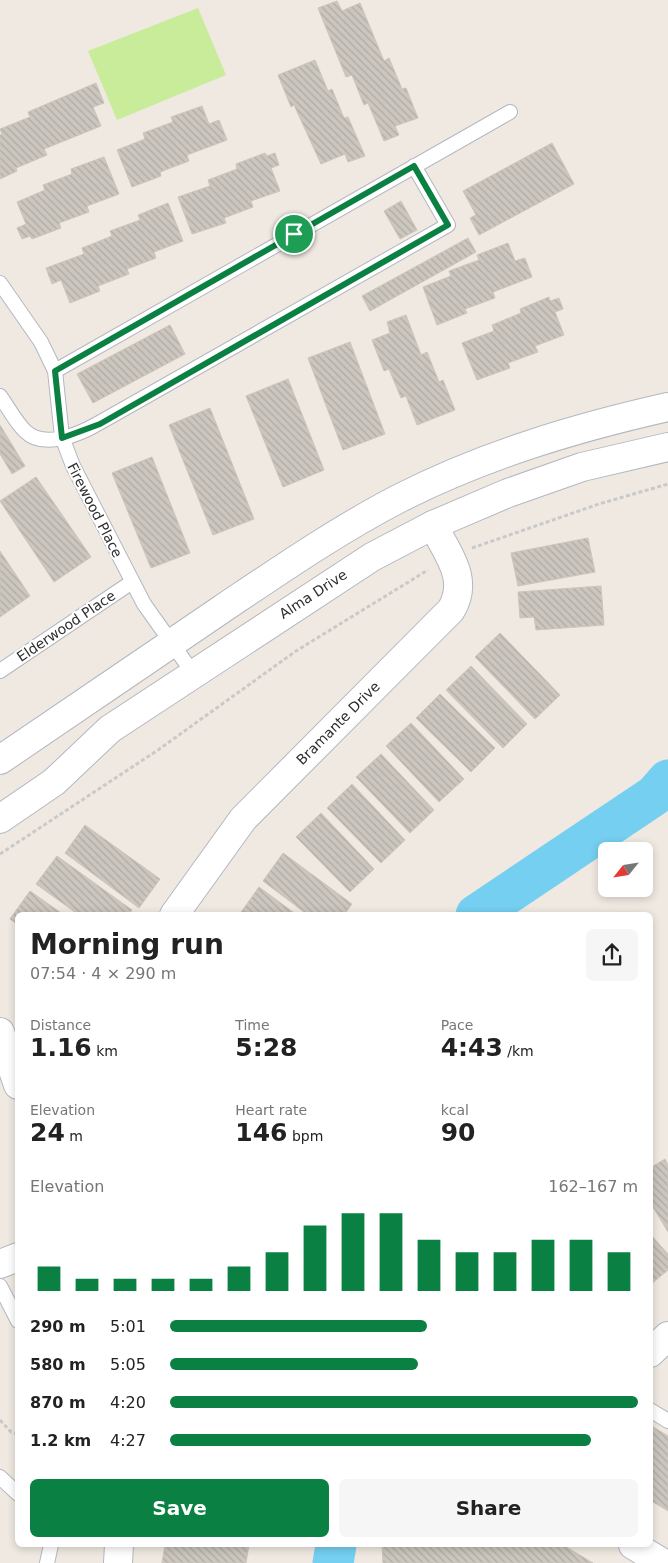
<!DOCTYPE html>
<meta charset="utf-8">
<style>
:root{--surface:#fff;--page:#f6f6f6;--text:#222;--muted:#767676;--accent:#0b8043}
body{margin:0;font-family:"DejaVu Sans",sans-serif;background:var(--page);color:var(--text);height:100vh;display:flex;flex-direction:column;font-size:19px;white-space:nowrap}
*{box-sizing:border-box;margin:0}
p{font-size:16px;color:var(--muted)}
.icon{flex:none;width:28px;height:28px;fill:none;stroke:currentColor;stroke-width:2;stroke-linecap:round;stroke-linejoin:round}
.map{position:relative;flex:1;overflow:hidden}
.details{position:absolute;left:15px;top:912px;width:638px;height:635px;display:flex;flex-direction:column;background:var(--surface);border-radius:8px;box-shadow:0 2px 8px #0003}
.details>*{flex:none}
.needle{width:32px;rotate:240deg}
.controls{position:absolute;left:598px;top:842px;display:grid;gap:10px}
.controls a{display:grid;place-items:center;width:55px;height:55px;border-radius:8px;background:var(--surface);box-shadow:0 2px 8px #0003;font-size:25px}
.pin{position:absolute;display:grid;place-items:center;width:42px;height:42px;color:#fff;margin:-21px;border:2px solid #fff;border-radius:50%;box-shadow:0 1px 5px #0007}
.round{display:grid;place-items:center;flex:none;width:52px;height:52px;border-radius:8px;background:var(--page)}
.summary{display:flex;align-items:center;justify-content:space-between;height:85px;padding:0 15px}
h1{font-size:28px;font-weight:600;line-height:38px}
.figures{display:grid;grid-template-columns:repeat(3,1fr);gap:8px;height:85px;padding:5px 15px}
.figures div{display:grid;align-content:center}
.figures b{font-size:25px;font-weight:600}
.figures small{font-size:14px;font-weight:400}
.figures p{font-size:14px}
.chart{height:140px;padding:10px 15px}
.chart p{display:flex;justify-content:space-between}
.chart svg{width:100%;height:90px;margin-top:5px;stroke:var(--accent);stroke-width:6}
.action{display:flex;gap:10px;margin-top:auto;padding:10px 15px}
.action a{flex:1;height:58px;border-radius:8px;background:var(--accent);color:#fff;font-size:20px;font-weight:600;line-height:58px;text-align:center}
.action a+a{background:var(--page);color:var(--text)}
ul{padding:0 15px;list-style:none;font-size:16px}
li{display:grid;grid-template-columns:80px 60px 1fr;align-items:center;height:38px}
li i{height:12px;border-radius:6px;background:var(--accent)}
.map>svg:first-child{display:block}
.pitch{fill:#c9ec9a}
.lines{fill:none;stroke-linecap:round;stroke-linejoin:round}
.river{stroke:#75cff0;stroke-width:41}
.building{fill:url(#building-back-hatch);stroke:#cbc5ba}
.service-casing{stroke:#b4b7c1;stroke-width:16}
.minor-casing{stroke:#b4b7c1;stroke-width:30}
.secondary-casing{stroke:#b4b7c1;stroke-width:30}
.path{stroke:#c9c9c9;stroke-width:3;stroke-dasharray:4 2.5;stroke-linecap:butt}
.service{stroke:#fff;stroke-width:14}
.minor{stroke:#fff;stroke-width:28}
.secondary{stroke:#fff;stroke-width:28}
.route-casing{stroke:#fff;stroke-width:10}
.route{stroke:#0b8043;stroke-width:6}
.labels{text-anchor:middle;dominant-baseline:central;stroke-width:4;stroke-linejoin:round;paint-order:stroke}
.street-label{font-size:14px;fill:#2e2e2e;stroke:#fff}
</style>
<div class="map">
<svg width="668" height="1563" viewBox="0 0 668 1563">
<defs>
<pattern id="building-back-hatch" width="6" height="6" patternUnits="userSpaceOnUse" patternTransform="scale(1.25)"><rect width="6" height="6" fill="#cbc7bf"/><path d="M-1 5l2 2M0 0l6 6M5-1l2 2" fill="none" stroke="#afaba4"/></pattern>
</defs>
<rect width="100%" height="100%" fill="#efe9e1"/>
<path class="pitch" d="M 198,8 L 226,75 L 117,120 L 88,51 Z"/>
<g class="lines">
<path class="river" d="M 476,915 L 655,795 L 668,780
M 333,1563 L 336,1545"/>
</g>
<path class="building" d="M 337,1 L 342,11 L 360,3 L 384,61 L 389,58 L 402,89 L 406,88 L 418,118 L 395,126 L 399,135 L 384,141 L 368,103 L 364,105 L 352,75 L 346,77 L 318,8 Z
M 315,60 L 328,91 L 332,89 L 344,118 L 348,117 L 365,156 L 348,162 L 345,154 L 321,164 L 294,105 L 291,107 L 278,75 Z
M 96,83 L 104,103 L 93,107 L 101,126 L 44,149 L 47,155 L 16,168 L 17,171 L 0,179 L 0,135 L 2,134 L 0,129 L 30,117 L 28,112 Z
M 202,106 L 209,124 L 219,120 L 227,140 L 187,155 L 189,161 L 160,172 L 161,176 L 132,187 L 117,150 L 145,139 L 143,133 L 173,122 L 171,117 Z
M 552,143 L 574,184 L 479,235 L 470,218 L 476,215 L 463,191 Z
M 265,153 L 267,156 L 275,153 L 279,165 L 271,168 L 280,191 L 251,201 L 253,207 L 224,218 L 226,223 L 192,234 L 178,197 L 210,186 L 208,180 L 237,169 L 236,164 Z
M 104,157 L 119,194 L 87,206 L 89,212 L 59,223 L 61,228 L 32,239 L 30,236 L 22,239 L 17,228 L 26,224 L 17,202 L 45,190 L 43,185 L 72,174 L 71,169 Z
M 401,201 L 417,230 L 400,239 L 384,211 Z
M 168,203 L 183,241 L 154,252 L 156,258 L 127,269 L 129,274 L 98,286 L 100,291 L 70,303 L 61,280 L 52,284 L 46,268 L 84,254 L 82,248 L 112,236 L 110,231 L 140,220 L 138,215 Z
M 468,238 L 476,252 L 370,311 L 362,296 Z
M 508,243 L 515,261 L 525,258 L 532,277 L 493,292 L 495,298 L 465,309 L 467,313 L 437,325 L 423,287 L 451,276 L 449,271 L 479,260 L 477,255 Z
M 549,297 L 550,301 L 559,298 L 563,309 L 555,312 L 564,335 L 535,346 L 538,352 L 508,363 L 510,368 L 477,380 L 462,343 L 494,331 L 492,325 L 521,313 L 520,309 Z
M 406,315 L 421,355 L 427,352 L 439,382 L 443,380 L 455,410 L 417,425 L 406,396 L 401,398 L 389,369 L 384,371 L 372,340 L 390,333 L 387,322 Z
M 170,325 L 185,354 L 93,403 L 77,374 Z
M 350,342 L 385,434 L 343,450 L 308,358 Z
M 288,379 L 324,470 L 283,487 L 246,396 Z
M 210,408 L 254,519 L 213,535 L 169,425 Z
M 0,425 L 25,466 L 12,474 L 0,454 Z
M 152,457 L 190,553 L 151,568 L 112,473 Z
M 36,477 L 91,557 L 54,582 L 0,501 Z
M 588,538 L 595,572 L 518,586 L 511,553 Z
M 0,551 L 30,596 L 0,617 Z
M 601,586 L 604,625 L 536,630 L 534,617 L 520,618 L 518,592 Z
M 500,633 L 560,695 L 535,719 L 475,657 Z
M 471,666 L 527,724 L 503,748 L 446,690 Z
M 440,694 L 495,748 L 471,772 L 416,718 Z
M 411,723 L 464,779 L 439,802 L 386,746 Z
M 381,754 L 434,810 L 410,833 L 356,777 Z
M 352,784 L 405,840 L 381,863 L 327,808 Z
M 321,813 L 374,869 L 350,892 L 296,837 Z
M 85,825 L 160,879 L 139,908 L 65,853 Z
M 283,853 L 352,904 L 344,915 L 308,915 L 263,881 Z
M 57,856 L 132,910 L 128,915 L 79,915 L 36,884 Z
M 259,887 L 297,915 L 239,915 Z
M 30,891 L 64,915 L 18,915 L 18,925 L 10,919 Z
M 665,1159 L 668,1165 L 668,1232 L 650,1202 L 650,1168 Z
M 650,1234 L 668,1254 L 668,1270 L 650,1285 Z
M 650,1425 L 668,1436 L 668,1511 L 650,1500 Z
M 165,1545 L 249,1545 L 246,1563 L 162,1563 Z
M 382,1545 L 563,1545 L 593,1563 L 383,1563 Z"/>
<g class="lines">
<defs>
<path id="service" d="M 0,283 L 41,342 L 55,371 L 62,437 L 73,466 L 144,604 L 193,673
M 55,371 L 510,112
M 0,396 C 8,407 15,421 25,431 C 44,450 80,434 99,423 L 448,225 L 414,166
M 0,671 L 132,582
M 0,1286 L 18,1321
M 650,1410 L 668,1421
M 0,1477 L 18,1494
M 47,1563 L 51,1545"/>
<path id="minor" d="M 174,915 L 243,819 L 451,610 C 470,579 447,553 433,525
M 0,1032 L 18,1085
M 0,1264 L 18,1257
M 650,1353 L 668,1336
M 633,1545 L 663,1563
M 118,1563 L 119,1545"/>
<path id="secondary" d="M 0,760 C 74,710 148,659 222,609 C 280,570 338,530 400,498 C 485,455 575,428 668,407
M 0,819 L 54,782 L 110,729 L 372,557 L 433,525 L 508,493 L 582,467 L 668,447"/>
</defs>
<use href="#service" class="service-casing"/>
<use href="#minor" class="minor-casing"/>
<use href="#secondary" class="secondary-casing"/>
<path class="path" d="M 472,548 L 599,504 L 668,484
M 0,854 L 158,750 L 296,651 L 428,570
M 0,1420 L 11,1432 L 18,1434"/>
<use href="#service" class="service"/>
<use href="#minor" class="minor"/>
<use href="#secondary" class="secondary"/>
</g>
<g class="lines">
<defs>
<path id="route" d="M 414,166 L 448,225 L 100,424 L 62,438 L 55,371 Z"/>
</defs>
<use href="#route" class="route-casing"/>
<use href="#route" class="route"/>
</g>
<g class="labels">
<g class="street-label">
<text transform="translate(95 510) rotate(63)">Firewood Place</text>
<text transform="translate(313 594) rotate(-33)">Alma Drive</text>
<text transform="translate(66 626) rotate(-34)">Elderwood Place</text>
<text transform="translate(338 723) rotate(-45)">Bramante Drive</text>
</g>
</g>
</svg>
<div class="controls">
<a><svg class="needle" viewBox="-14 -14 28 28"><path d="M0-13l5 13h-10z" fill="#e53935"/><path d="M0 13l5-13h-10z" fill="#767676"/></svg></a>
</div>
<div class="pin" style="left:294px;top:234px;background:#1e9e55"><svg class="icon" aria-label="arrive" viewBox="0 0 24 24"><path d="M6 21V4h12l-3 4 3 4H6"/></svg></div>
<section class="details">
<div class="summary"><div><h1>Morning run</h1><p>07:54 · 4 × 290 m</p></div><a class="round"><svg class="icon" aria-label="share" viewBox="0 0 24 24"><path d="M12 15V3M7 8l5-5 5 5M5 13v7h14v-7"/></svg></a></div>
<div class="figures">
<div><p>Distance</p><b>1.16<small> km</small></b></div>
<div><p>Time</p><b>5:28</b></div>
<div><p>Pace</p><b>4:43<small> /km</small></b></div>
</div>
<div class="figures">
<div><p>Elevation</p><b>24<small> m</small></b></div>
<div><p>Heart rate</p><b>146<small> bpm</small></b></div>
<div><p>kcal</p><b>90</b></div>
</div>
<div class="chart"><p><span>Elevation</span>162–167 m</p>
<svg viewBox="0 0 160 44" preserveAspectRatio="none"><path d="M5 44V32M15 44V38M25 44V38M35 44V38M45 44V38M55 44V32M65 44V25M75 44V12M85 44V6M95 44V6M105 44V19M115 44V25M125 44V25M135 44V19M145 44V19M155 44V25"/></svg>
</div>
<ul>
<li><b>290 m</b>5:01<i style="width:55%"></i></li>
<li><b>580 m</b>5:05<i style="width:53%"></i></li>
<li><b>870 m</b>4:20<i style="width:100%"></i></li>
<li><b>1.2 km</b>4:27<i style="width:90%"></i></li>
</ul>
<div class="action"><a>Save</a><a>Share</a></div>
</section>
</div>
